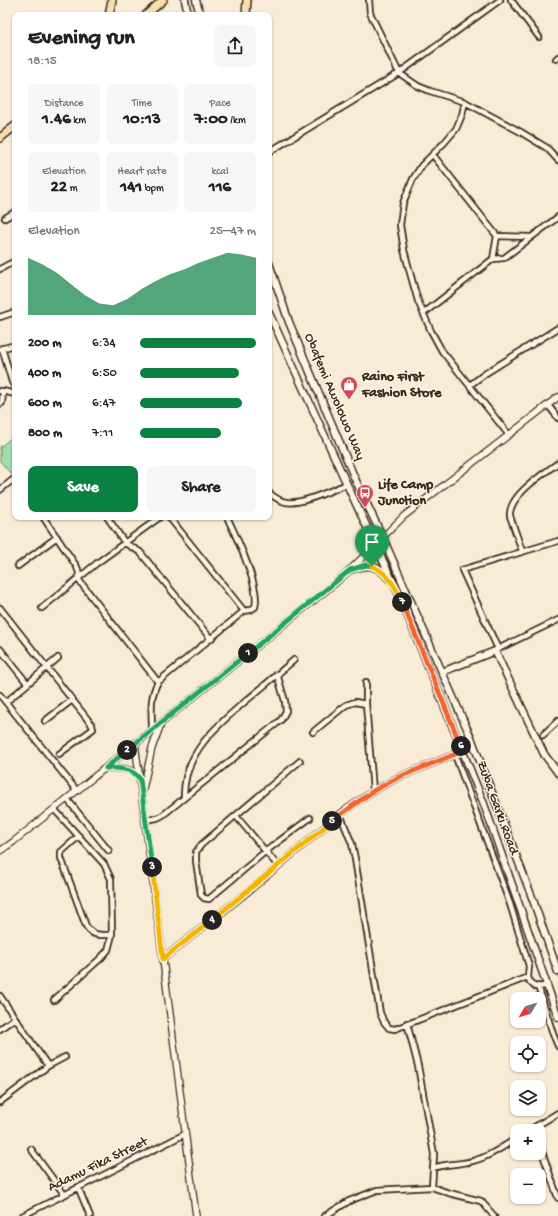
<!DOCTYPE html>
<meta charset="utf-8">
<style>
:root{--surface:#fff;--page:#f6f6f6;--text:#222;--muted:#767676;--accent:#0b8043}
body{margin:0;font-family:"Gochi Hand",sans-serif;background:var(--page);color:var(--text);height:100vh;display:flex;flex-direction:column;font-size:15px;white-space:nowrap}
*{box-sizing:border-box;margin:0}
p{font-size:13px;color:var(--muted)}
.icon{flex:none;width:22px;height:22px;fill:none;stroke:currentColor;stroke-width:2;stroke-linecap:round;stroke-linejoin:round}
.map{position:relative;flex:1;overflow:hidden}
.details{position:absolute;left:12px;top:12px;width:260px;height:508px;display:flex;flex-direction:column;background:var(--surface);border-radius:8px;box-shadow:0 1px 3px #0004}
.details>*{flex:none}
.needle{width:26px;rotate:232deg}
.controls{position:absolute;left:510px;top:992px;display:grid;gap:8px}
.controls a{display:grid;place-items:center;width:36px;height:36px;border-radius:8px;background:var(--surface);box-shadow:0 1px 3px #0004;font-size:20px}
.pin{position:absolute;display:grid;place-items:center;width:34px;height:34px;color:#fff;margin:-41px -17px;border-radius:50% 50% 50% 0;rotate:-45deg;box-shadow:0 0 4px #0007}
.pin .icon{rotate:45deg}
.km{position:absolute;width:20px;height:20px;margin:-10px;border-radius:50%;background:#222;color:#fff;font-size:11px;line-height:20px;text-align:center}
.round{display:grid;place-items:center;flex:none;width:42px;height:42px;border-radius:8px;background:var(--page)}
.headline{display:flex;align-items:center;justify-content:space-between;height:68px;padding:0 16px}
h1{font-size:22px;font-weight:800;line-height:30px}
.metrics{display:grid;grid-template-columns:repeat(3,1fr);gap:6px;height:68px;padding:4px 16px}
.metrics div{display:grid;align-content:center;border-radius:8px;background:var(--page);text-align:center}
.metrics b{font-size:17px;font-weight:800}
.metrics small{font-size:11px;font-weight:400}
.metrics p{font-size:11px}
.chart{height:112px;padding:8px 16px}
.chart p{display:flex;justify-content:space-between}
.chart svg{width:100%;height:72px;margin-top:4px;fill:var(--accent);opacity:.7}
.primary-button{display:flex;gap:8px;margin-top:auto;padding:8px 16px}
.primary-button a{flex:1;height:46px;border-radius:8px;background:var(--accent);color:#fff;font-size:16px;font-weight:800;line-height:46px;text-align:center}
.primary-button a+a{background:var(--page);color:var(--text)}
ul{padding:0 16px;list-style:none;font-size:13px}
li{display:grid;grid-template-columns:64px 48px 1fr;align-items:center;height:30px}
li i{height:10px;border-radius:5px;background:var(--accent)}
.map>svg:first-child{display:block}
.green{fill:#9ddfa9;stroke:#6c8464}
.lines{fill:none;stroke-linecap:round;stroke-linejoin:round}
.minor-casing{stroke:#3b2a1e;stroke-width:8}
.tertiary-casing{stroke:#3b2a1e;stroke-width:8}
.secondary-casing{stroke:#3b2a1e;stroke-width:9}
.primary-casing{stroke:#3b2a1e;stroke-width:10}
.minor{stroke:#fcf5e5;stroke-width:4.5}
.tertiary{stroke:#fcf5e5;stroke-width:5.5}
.secondary{stroke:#fcf5e5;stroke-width:6}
.primary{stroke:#f8deab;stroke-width:7}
.split-1-casing{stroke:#fff;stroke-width:8}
.split-2-casing{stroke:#fff;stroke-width:8}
.split-3-casing{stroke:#fff;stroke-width:8}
.split-4-casing{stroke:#fff;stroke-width:8}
.split-5-casing{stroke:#fff;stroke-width:8}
.split-6-casing{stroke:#fff;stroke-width:8}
.split-7-casing{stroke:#fff;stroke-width:8}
.split-8-casing{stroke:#fff;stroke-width:8}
.split-1{stroke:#22a559;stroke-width:5}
.split-2{stroke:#22a559;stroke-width:5}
.split-3{stroke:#22a559;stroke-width:5}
.split-4{stroke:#f5b400;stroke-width:5}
.split-5{stroke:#f5b400;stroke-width:5}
.split-6{stroke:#f0652b;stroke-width:5}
.split-7{stroke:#f0652b;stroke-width:5}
.split-8{stroke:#f5b400;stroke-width:5}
.labels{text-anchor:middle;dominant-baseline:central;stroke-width:3;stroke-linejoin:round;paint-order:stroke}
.poi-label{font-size:14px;font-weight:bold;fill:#3b2a1e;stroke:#fcf5e5;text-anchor:start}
.street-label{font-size:14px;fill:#3b2a1e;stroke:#fcf5e5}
</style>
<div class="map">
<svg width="558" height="1216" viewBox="0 0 558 1216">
<rect width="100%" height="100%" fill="#f8ecd6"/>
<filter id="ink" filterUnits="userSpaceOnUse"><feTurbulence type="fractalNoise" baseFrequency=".025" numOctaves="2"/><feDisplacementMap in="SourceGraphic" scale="8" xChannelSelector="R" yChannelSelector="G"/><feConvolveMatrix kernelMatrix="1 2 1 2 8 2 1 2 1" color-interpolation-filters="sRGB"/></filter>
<g filter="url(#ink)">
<path class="green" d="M 15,435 L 15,470 L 11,474 L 0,461 L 0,447 Z"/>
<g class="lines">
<defs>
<path id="minor" d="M 369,0 L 370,13 L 399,73 L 418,86 L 430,91 L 465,102 L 519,131 L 547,148 L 558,160
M 511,0 L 539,37
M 556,59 L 558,57
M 465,102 L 462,115 L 456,129 L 444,143 L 422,165 L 413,179 L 403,203 L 400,225 L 404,250 L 412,280 L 418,301 L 431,331 L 442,351 L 509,435
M 269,152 L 399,73 L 500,0
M 433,155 L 497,236 L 493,259
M 5,218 L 15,212
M 497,236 L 531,237
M 0,269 L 15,261
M 424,313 L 493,259 L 504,258 L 558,217
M 0,317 L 15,312
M 2,348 L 12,382 L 15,387
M 0,349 L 15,345
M 470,385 L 486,373 L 558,328
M 0,391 L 3,391 L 15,394
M 0,404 L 2,403 L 3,391
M 548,405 L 558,418
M 0,490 L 15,478
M 269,493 C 274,497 279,501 286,502 C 302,505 331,490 347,484
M 43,517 L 77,567 L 79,573 L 78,579 L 158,682
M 107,517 L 125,543 L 140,552 L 211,639
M 169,517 L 244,611
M 522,551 L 510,516 C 508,496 543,474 558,463
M 18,566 L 57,537
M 0,608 L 92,725 L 93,729 L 59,754
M 42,608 L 97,563 L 160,517
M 0,649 L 27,683
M 498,649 L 558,620
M 495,651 L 498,649 L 462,570 L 558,541
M 366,682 L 366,704 L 373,791
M 0,695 L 77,791
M 6,702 L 58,658
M 45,721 L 72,700
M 152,730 C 152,712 149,698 158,682 L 244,611 L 250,610 L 255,607 C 261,588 236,536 227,517
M 313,732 L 346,705 L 355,702 L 366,704
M 543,735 L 558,721
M 455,755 L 510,904 L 529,966 L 528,977
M 300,761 L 201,845 L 196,852 L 196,861 L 201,895 L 204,898 L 209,899 L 266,851 L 310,818
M 184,797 C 183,754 216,726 247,700 C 263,687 279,673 294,660
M 67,799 L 109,851
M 340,814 L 352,844 L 355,859 L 380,1013 L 384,1022 L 389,1028 L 395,1029 L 528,977 L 530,982 L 535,987 L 547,986
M 236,816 L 278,866
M 146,820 L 157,818 L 163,815 L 281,720 L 286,711 L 285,701 L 277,674
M 79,836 L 61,852 L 61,858 L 86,926 C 93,937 100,935 112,935
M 163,959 L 251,889 L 340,814 L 373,791 L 399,777 L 463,751
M 538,986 L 553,1034 L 558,1046
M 0,996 L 48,1066 L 65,1057
M 54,1000 L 101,958 L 108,950 L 112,935 L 111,879 L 104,864 L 54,809
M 407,1023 L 418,1066 L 434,1154 L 432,1187 L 449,1193 L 481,1201 L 494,1216
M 0,1029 L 15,1018
M 0,1102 L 48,1066
M 528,1131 L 558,1113
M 539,1143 L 558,1198
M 31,1149 L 64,1194
M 433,1168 C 447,1163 462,1165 476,1160 C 491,1156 504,1146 517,1138
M 78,1187 L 90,1216
M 22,1216 L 185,1134
M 325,1216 L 349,1201 L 377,1190 L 432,1187"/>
<path id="tertiary" d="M 135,743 L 196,1216
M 106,768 C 118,768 132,767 140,778
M 143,789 L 152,748 L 161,724
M 0,851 L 13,842 L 333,585 L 350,570 L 404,516 L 558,397"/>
<path id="secondary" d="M 185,0 L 188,15
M 196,0 L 200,15
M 269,263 L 289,322 L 355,479 L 383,538 L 472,740 L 533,900 L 558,972
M 269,313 L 349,489 L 401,599 L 484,804 L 558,1017
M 350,570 C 368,564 376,563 389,579
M 442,672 L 495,651 L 544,754 L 558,773"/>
<path id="primary" d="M 109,15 L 112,0
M 146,15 L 163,0
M 246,15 L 247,0
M 0,138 L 15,126"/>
</defs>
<use href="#minor" class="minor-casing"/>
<use href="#tertiary" class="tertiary-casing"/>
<use href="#secondary" class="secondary-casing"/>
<use href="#primary" class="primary-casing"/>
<use href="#minor" class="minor"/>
<use href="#tertiary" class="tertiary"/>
<use href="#secondary" class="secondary"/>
<use href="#primary" class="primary"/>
</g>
</g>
<g class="lines" filter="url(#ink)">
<defs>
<path id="split-1" d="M 248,653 L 350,570 L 366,565 L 372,566"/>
<path id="split-2" d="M 127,750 L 248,653"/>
<path id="split-3" d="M 127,750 L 106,768 C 119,768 132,768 140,779 L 152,867"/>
<path id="split-4" d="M 152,867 L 163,959 L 212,920"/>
<path id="split-5" d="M 212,920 L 332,821"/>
<path id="split-6" d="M 332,821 L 373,791 L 399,777 L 463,751 L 461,746"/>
<path id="split-7" d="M 402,602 L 461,746"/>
<path id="split-8" d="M 372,566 C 388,573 396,587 402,602"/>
</defs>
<use href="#split-1" class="split-1-casing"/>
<use href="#split-2" class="split-2-casing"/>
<use href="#split-3" class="split-3-casing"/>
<use href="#split-4" class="split-4-casing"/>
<use href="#split-5" class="split-5-casing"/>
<use href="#split-6" class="split-6-casing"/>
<use href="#split-7" class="split-7-casing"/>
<use href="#split-8" class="split-8-casing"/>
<use href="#split-1" class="split-1"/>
<use href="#split-2" class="split-2"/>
<use href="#split-3" class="split-3"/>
<use href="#split-4" class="split-4"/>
<use href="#split-5" class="split-5"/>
<use href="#split-6" class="split-6"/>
<use href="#split-7" class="split-7"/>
<use href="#split-8" class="split-8"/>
</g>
<defs>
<symbol id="shop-pin" viewBox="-11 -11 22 30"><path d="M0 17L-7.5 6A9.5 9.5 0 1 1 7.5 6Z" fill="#d1495b" stroke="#fcf5e5"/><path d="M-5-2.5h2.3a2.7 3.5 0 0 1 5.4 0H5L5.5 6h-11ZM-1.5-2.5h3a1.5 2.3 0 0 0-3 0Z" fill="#fff"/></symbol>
<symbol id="bus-pin" viewBox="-11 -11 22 30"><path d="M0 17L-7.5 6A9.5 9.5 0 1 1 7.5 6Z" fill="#d1495b" stroke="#fcf5e5"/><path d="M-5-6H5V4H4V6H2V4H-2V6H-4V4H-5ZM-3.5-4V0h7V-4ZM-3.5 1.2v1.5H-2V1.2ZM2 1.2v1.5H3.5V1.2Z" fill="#fff"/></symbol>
</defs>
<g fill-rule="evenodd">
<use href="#shop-pin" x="339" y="375" width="20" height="27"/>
<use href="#bus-pin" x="355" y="483" width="20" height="27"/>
</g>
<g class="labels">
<g class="poi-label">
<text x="362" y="377">Raino First<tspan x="362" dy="16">Fashion Store</tspan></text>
<text x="378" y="485">Life Camp<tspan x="378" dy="16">Junction</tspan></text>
</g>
<g class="street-label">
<text transform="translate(334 397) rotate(67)">Obafemi Awolowo Way</text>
<text transform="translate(497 808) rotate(70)">Zuba Garki Road</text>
<text transform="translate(98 1165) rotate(-26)">Adamu Fika Street</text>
</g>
</g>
</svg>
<div class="controls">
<a><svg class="needle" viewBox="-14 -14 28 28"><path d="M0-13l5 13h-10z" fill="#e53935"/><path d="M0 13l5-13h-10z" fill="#767676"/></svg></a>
<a><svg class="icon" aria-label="locate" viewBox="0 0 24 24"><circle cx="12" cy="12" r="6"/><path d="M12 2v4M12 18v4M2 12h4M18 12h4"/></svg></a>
<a><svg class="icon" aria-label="layers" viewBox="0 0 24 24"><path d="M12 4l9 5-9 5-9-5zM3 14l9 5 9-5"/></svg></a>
<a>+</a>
<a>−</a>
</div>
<div class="pin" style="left:372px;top:566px;background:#1e9e55"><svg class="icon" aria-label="arrive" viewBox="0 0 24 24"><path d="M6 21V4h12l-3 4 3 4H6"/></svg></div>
<b class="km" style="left:248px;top:653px">1</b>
<b class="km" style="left:127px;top:750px">2</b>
<b class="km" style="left:152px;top:867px">3</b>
<b class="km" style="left:212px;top:920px">4</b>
<b class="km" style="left:332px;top:821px">5</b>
<b class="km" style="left:461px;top:746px">6</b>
<b class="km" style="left:402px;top:602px">7</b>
<section class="details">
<div class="headline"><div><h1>Evening run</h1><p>18:15</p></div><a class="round"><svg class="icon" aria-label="share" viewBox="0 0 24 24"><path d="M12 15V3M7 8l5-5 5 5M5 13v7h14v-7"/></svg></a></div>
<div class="metrics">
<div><p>Distance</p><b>1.46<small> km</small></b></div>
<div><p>Time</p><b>10:13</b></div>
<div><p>Pace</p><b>7:00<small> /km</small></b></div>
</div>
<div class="metrics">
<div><p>Elevation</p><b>22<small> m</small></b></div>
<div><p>Heart rate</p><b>141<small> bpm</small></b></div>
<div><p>kcal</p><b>116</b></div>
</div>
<div class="chart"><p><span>Elevation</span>25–47 m</p>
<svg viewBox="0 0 160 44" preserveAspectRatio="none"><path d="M0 44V9L10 13L20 18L30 25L40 32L50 37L60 38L70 34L80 28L90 23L100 19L110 16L120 12L130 9L140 6L150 7L160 9V44z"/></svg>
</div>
<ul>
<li><b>200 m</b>6:34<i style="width:100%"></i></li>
<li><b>400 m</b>6:50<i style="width:85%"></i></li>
<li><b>600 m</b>6:47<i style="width:88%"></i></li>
<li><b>800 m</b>7:11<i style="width:70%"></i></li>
</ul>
<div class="primary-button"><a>Save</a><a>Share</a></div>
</section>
</div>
